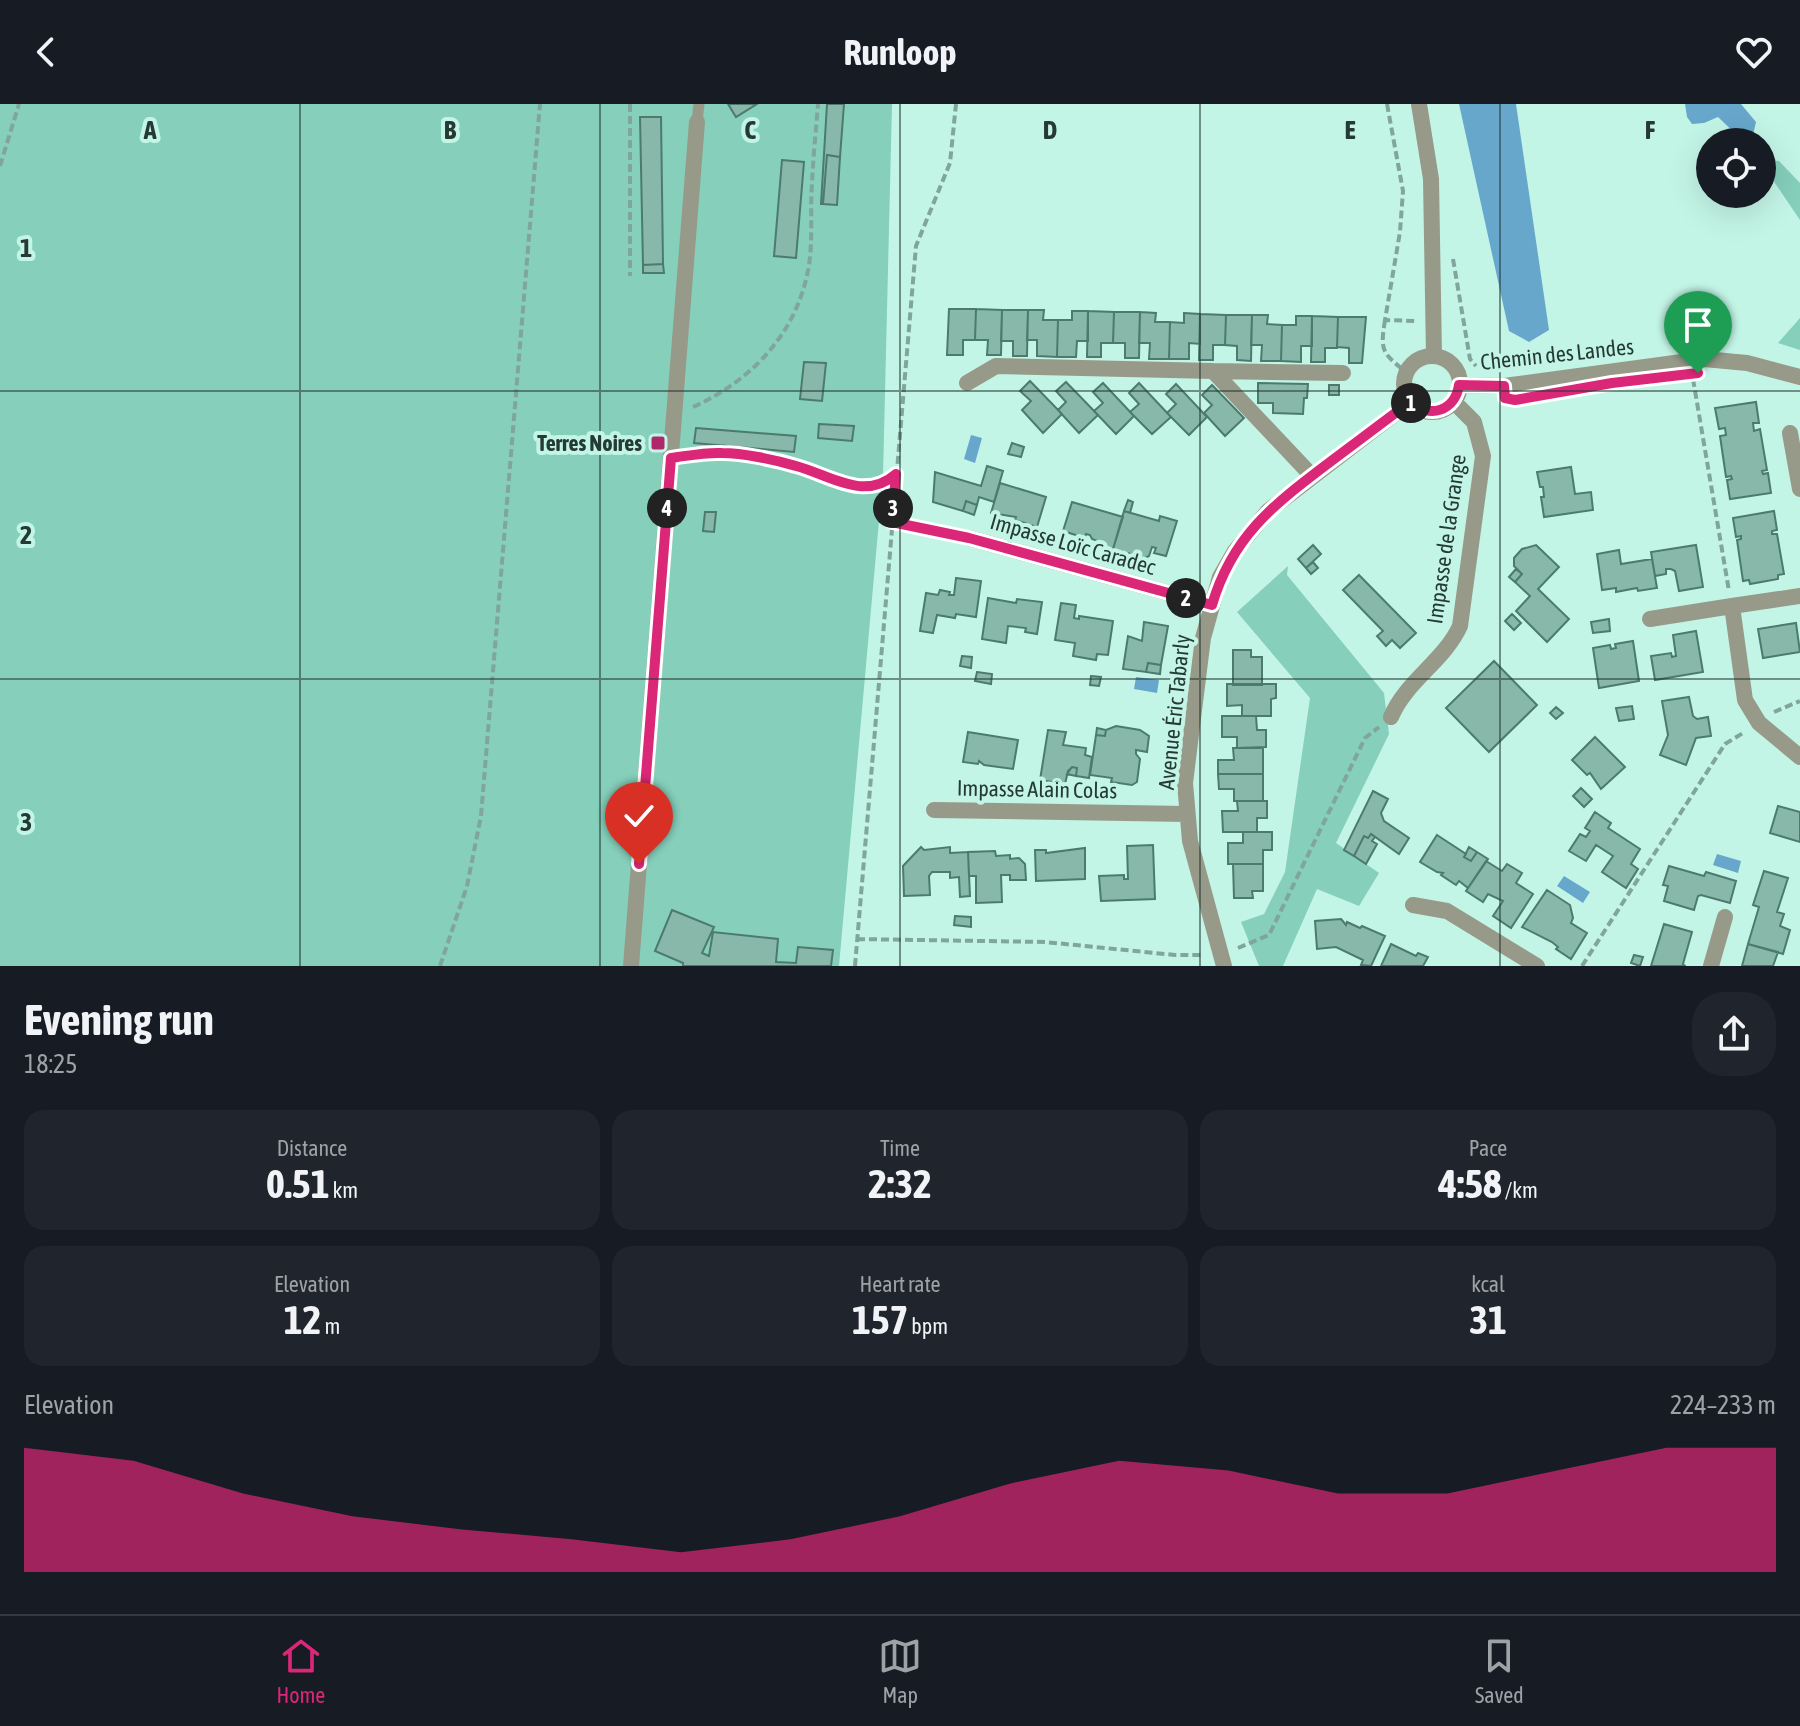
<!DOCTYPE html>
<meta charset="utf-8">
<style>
:root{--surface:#171b24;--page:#20242c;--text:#f1f3f6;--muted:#9ea1a6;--line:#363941;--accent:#db2777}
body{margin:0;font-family:"Asap Condensed",sans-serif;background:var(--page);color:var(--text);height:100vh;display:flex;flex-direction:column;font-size:30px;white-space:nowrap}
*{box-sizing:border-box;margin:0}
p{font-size:26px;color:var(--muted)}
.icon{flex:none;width:44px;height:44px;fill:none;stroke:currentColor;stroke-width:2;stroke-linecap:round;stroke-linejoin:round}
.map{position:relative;height:862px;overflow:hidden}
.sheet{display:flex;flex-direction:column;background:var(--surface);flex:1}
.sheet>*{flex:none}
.fabs{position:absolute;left:1696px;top:24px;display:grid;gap:16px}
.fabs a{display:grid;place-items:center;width:80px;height:80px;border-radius:50%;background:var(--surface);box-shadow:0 8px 32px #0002;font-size:40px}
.pin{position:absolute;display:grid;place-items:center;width:68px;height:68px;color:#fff;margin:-82px -34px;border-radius:50% 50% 50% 0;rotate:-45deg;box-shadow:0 0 8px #0007}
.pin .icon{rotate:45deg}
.km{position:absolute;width:40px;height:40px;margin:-20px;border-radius:50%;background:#222;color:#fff;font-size:22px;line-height:40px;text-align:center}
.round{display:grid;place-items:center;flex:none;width:84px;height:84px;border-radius:32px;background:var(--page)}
.summary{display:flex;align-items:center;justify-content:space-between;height:136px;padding:0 24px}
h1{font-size:44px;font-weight:700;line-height:60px}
.metrics{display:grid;grid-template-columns:repeat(3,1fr);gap:12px;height:136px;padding:8px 24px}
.metrics div{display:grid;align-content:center;border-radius:20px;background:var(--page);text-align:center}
.metrics b{font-size:40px;font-weight:700}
.metrics small{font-size:22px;font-weight:400}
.metrics p{font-size:22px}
.chart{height:224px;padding:16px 24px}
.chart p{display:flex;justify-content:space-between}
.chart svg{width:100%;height:144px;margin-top:8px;fill:var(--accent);opacity:.7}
header{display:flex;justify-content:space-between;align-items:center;height:104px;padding:0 24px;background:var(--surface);font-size:36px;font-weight:700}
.dock{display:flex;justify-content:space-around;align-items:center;height:112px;border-top:2px solid var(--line);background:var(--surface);font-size:22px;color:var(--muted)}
.dock a{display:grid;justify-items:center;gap:4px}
.dock .active{color:var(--accent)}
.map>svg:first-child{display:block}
.green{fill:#85cfbb}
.water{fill:#68a7cc}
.building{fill:#87b8aa;stroke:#4c7b6e;stroke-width:2}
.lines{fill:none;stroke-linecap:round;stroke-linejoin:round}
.path{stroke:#80a59a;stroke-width:4;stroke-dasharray:8 4;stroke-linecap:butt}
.service{stroke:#979a89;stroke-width:11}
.minor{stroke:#979a89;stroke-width:16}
.route-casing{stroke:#fff;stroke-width:16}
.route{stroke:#db2777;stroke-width:10}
.grid{fill:none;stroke:#263a34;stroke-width:2;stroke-opacity:0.55}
.poi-dot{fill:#b0286b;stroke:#c3f5e7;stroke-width:3}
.labels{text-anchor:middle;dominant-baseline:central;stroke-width:8;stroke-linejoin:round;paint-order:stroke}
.street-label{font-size:22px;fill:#263a34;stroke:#c3f5e7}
.poi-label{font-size:22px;font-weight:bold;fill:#263a34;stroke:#c3f5e7;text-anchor:end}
.grid-label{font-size:26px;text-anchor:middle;font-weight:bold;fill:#263a34;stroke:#c3f5e7;stroke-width:8;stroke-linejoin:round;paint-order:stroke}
</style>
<header><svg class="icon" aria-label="back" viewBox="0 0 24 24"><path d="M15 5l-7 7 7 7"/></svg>Runloop<svg class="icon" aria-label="heart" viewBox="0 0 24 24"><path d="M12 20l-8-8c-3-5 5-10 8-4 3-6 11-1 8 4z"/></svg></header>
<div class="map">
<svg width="1800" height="862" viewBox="0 0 1800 862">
<rect width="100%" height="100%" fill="#c3f5e7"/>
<path class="green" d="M 0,0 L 892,0 L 883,372 L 839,862 L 0,862 Z
M 1762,56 L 1779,57 L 1800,79 L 1800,116 L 1762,60 Z
M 1800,214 L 1800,246 L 1778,239 Z
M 1288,462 L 1287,471 L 1384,589 L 1389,630 L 1336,739 L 1379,769 L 1359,802 L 1317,785 L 1283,862 L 1259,862 L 1241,818 L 1264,810 L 1285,768 L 1310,594 L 1237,508 Z"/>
<path class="water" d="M 1459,0 L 1516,0 L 1549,226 L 1529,238 L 1509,227 Z
M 1685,0 L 1741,0 L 1756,18 L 1753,31 L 1742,36 L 1718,13 L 1704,19 L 1692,20 L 1687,13 Z
M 971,331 L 982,334 L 975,359 L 964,355 Z
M 1136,573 L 1159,576 L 1157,589 L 1134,585 Z
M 1717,750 L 1741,757 L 1738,769 L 1713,761 Z
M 1564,772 L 1590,788 L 1583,799 L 1557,782 Z"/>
<path class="building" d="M 728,0 L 757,0 L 736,13 Z
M 827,0 L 844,0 L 840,53 L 827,51 L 823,100 L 821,100 Z
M 640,13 L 661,13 L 663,160 L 643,161 Z
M 827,51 L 840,53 L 837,101 L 823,100 Z
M 782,56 L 804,58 L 796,154 L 774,152 Z
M 663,160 L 664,169 L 643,169 L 643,161 Z
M 949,205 L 976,205 L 975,236 L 963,236 L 963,251 L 947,251 Z
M 976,205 L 1002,206 L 1001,251 L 987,251 L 988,236 L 975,236 Z
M 1002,206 L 1028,206 L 1027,252 L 1013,252 L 1013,237 L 1001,237 Z
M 1028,206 L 1044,206 L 1043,216 L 1058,216 L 1057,253 L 1037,252 L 1037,236 L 1027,236 Z
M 1072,207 L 1088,207 L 1088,237 L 1077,237 L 1076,253 L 1057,253 L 1058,216 L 1072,216 Z
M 1088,207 L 1114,208 L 1113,239 L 1101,239 L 1101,253 L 1087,253 Z
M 1114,208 L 1140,208 L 1139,254 L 1125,254 L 1125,239 L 1113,239 Z
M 1140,208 L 1156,209 L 1155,218 L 1170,218 L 1169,255 L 1149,255 L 1150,239 L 1139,239 Z
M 1184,209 L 1200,210 L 1200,240 L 1189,239 L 1189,255 L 1169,255 L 1170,218 L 1184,219 Z
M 1200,210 L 1226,211 L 1225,241 L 1213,241 L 1213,256 L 1199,256 Z
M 1226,211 L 1252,211 L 1251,257 L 1237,256 L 1237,242 L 1225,241 Z
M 1252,211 L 1268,211 L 1267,220 L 1282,221 L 1281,257 L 1261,257 L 1262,241 L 1251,241 Z
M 1296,212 L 1312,212 L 1312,242 L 1301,242 L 1301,258 L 1281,257 L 1282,221 L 1296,221 Z
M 1312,212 L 1338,213 L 1337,244 L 1325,244 L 1325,258 L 1311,258 Z
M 1338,213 L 1366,213 L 1362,259 L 1349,259 L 1349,244 L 1337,243 Z
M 804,258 L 826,259 L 822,297 L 800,295 Z
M 1030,277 L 1062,310 L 1043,329 L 1022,306 L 1031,297 L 1020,287 Z
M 1066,278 L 1098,311 L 1079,329 L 1058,306 L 1066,298 L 1056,287 Z
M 1103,279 L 1134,312 L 1116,330 L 1094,307 L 1103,299 L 1093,288 Z
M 1139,279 L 1171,313 L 1152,330 L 1130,308 L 1139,300 L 1129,289 Z
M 1258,279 L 1308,280 L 1307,294 L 1304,294 L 1303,310 L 1273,309 L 1273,299 L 1258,299 Z
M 1176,280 L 1207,313 L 1189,331 L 1167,309 L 1176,300 L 1166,290 Z
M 1212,281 L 1244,314 L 1225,332 L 1204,309 L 1212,301 L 1202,291 Z
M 1329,281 L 1339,281 L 1339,291 L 1329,291 Z
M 1756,298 L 1759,319 L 1753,319 L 1754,327 L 1760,325 L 1767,366 L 1762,367 L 1763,370 L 1768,369 L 1771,389 L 1730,395 L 1727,376 L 1732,375 L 1731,372 L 1726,373 L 1720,332 L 1726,331 L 1725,324 L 1719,325 L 1715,304 Z
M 819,320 L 854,322 L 852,337 L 818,334 Z
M 696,324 L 796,332 L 794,348 L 694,339 Z
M 1012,339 L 1024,343 L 1021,353 L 1008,350 Z
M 987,362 L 1003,367 L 994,398 L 979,393 L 977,401 L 966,397 L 963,407 L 933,398 L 935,368 L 981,382 Z
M 1571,363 L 1575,390 L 1591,388 L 1593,406 L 1544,413 L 1541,393 L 1544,393 L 1543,383 L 1540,383 L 1537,368 Z
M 1000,379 L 1046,393 L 1037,423 L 1015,416 L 1016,413 L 991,409 Z
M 1128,396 L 1133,398 L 1130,409 L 1124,407 Z
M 966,397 L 977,401 L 974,411 L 963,407 Z
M 1072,398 L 1123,413 L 1113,445 L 1102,442 L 1103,439 L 1092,435 L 1090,431 L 1086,430 L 1085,434 L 1063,427 Z
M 1124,407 L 1159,417 L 1160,412 L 1177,417 L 1166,452 L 1154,449 L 1156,444 L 1152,443 L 1149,452 L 1145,454 L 1113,445 Z
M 1774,407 L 1777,426 L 1772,427 L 1772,430 L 1777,430 L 1784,470 L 1778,471 L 1778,475 L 1750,480 L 1749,476 L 1743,477 L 1737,436 L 1741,435 L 1741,432 L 1736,433 L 1733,414 Z
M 705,408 L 716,408 L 714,428 L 703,427 Z
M 1313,441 L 1321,450 L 1306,464 L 1298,455 Z
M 1536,441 L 1559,463 L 1538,485 L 1569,515 L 1547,538 L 1516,507 L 1530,492 L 1515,478 L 1522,470 L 1514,462 L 1514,454 L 1522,445 Z
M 1696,441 L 1703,483 L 1679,487 L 1675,467 L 1671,465 L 1666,465 L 1666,470 L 1655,472 L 1651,448 Z
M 1619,446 L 1621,460 L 1652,455 L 1657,484 L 1638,487 L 1637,484 L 1616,488 L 1616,484 L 1602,486 L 1597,450 Z
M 1313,458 L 1318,464 L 1311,470 L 1306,464 Z
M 1516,465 L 1522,470 L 1515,478 L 1509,473 Z
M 1359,471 L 1416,529 L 1400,544 L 1392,536 L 1386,542 L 1377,532 L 1383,527 L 1343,486 Z
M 956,474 L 981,477 L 976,513 L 956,510 L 955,514 L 937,511 L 933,529 L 920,527 L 926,489 L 938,491 L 940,486 L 950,488 L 949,491 L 954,491 Z
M 988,494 L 1016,499 L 1017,495 L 1042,498 L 1037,530 L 1025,528 L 1026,524 L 1008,522 L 1006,539 L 982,535 Z
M 1061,499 L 1076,501 L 1074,514 L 1079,515 L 1079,512 L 1113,517 L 1108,551 L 1097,550 L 1096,556 L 1073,552 L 1075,539 L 1055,536 Z
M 1512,510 L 1521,519 L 1514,526 L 1505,517 Z
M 1609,515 L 1610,527 L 1593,529 L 1591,518 Z
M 1144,518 L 1168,522 L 1161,561 L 1148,559 L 1146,568 L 1123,565 L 1128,532 L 1142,537 Z
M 1796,519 L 1800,548 L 1763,554 L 1758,525 Z
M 1696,527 L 1703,568 L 1655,576 L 1651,552 L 1671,549 L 1672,553 L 1676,552 L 1673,531 Z
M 1633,537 L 1639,577 L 1599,584 L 1593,544 L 1610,541 L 1611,545 L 1616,544 L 1615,540 Z
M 1233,546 L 1251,546 L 1251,553 L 1262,553 L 1262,581 L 1233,581 Z
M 962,552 L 972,553 L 971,564 L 960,562 Z
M 1494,557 L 1537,601 L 1489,648 L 1446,604 Z
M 1148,559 L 1161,561 L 1160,570 L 1146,568 Z
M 977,568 L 992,570 L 991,580 L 975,577 Z
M 1091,572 L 1101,573 L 1099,582 L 1090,581 Z
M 1227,580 L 1276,580 L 1276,594 L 1271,595 L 1271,612 L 1242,612 L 1242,601 L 1227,602 Z
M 1689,593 L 1693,612 L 1697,615 L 1708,613 L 1711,632 L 1696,634 L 1686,661 L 1660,651 L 1668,631 L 1662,597 Z
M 1632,602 L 1634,615 L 1619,617 L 1616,604 Z
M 1556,603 L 1563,609 L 1556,615 L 1550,609 Z
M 1222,612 L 1256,612 L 1257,626 L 1266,626 L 1266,643 L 1237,644 L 1237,633 L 1222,633 Z
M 1116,622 L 1140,626 L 1149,632 L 1147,648 L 1136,646 L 1136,650 L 1140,655 L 1137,678 L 1132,681 L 1111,678 L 1112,674 L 1090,671 L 1096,631 L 1105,632 L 1106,626 Z
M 1097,624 L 1106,626 L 1105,632 L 1096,631 Z
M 1048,626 L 1066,628 L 1063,641 L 1086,644 L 1085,651 L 1092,653 L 1089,674 L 1076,672 L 1077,664 L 1072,663 L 1068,667 L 1065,680 L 1040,676 Z
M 968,628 L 1018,636 L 1013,665 L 984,661 L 979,657 L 978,660 L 963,658 Z
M 1595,633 L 1625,663 L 1601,685 L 1590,669 L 1587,671 L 1572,656 Z
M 1233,644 L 1263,644 L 1263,670 L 1218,670 L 1218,656 L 1234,656 Z
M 1072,663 L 1077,664 L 1076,672 L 1067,670 Z
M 1218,670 L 1263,670 L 1263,697 L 1234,697 L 1234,685 L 1219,685 Z
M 1581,684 L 1592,695 L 1584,703 L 1573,692 Z
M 1373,687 L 1388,695 L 1381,709 L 1384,717 L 1409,734 L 1399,750 L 1371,730 L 1368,734 L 1364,732 L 1354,752 L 1344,746 Z
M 1237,697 L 1267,697 L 1267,714 L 1257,714 L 1257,728 L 1223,728 L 1222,707 L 1238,707 Z
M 1778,702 L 1800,708 L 1800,738 L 1770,729 Z
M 1595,708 L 1611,719 L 1608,724 L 1640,745 L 1631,760 L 1638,765 L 1626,784 L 1602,768 L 1613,752 L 1596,741 L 1586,757 L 1569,747 L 1580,730 L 1586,733 L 1590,727 L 1585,724 Z
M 1243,728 L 1272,728 L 1272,746 L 1263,746 L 1263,760 L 1228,760 L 1228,739 L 1243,739 Z
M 1371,730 L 1375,733 L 1372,737 L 1377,740 L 1366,760 L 1354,752 L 1364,732 L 1368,734 Z
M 1437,731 L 1466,750 L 1464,753 L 1471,757 L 1477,748 L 1488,755 L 1468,784 L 1459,777 L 1456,781 L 1441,771 L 1443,769 L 1437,768 L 1420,758 Z
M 1153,741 L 1155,795 L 1101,797 L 1099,772 L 1124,771 L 1124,775 L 1128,775 L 1127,742 Z
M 921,743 L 924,746 L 950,743 L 950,749 L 968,748 L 970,792 L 960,793 L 959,773 L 950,774 L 950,768 L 932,768 L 929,772 L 930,791 L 904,792 L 903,762 Z
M 1469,743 L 1477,748 L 1471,757 L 1464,753 Z
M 1085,744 L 1085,775 L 1036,777 L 1035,746 L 1046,746 L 1046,749 Z
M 995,747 L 996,752 L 1010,751 L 1010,755 L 1019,754 L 1025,760 L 1026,776 L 1010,776 L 1010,771 L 1001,771 L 1002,798 L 976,799 L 976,772 L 969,772 L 968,748 Z
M 1486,757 L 1502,767 L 1507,760 L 1522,769 L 1516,779 L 1533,790 L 1511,824 L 1493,812 L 1503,797 L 1488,790 L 1483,798 L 1466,787 Z
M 1233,760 L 1263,760 L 1263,787 L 1252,787 L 1253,794 L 1234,794 Z
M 1669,762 L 1704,772 L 1706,768 L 1736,777 L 1730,799 L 1701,791 L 1698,792 L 1694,806 L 1664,797 L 1668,782 L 1663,781 Z
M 1764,767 L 1788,774 L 1777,808 L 1784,810 L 1780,822 L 1790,826 L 1783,850 L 1748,840 L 1759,803 L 1753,801 Z
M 1547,786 L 1570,801 L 1573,814 L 1571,819 L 1587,829 L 1571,855 L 1556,845 L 1558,843 L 1552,838 L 1522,823 Z
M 672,806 L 714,823 L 702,849 L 709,852 L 713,828 L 778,835 L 776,858 L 796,859 L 798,843 L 833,846 L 831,862 L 683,862 L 683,859 L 655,847 Z
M 955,812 L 971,813 L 971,823 L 954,821 Z
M 1341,815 L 1346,821 L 1347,818 L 1360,824 L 1362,822 L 1385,832 L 1371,862 L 1361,861 L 1363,856 L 1336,843 L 1317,845 L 1315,817 Z
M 1664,820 L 1692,828 L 1683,860 L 1685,862 L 1651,862 Z
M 1391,840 L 1416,852 L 1418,849 L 1428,853 L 1423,862 L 1381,862 Z
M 1748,840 L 1778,848 L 1773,862 L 1742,862 Z
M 1634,851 L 1643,853 L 1640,862 L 1631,859 Z"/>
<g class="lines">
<path class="path" d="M 630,0 L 630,172
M 1387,0 L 1403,87 L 1400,128 L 1385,216 L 1416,217
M 0,62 L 19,0
M 1453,155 L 1470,255 L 1476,262
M 1385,216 C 1380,247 1382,249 1406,268
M 1693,275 L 1729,487
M 693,303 C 753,276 798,228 809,161 C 813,135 810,107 812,80 C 813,54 816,27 818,0
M 687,352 C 723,349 763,351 798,362 C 831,373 864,397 896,370
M 892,418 L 953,430
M 1774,608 L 1800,597
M 857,835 L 1045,838 L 1175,851 L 1202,851
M 1238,844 L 1269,831 L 1365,634 L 1379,623
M 440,862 L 467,782 L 481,712 L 540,0
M 855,862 L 916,142 L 950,59 L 956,0
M 1582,862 L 1725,640 L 1743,629"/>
<path class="service" d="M 697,18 L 699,0"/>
<path class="minor" d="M 1419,0 L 1431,75 L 1434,252
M1404 280a28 28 0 1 1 56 0a28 28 0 1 1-56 0Z
M 1213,267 L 1343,269
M 967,279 L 996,262 L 1213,267 L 1312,372
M 1459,281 L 1504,282 L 1704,255 L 1747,259 L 1800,273
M 1790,329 L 1800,385
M 969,434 L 1212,501
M 1800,492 L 1732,502 L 1745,596 L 1759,619 L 1800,653
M 1650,515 L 1732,502
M 1391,613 C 1406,577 1444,557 1460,522 L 1483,352 L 1474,318 L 1453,297
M 934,706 L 1187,710
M 1413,801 L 1447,807 L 1537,862
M 631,862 L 697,18
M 1224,862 L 1190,737 L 1185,679 L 1203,534 L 1220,473 L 1235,447 L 1268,407 L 1410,298
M 1711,862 L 1725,813"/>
</g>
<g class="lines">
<defs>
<path id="route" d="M 639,760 L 671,354 C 687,352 705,348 722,349 C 743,349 776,356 796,362 C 830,371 864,398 896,370 L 892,418 L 969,434 L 1212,501 C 1232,433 1272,402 1326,361 C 1354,340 1382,319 1410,298 C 1430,315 1455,307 1459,281 L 1504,282 L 1505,294 L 1515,296 L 1612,279 L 1698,269"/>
</defs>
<use href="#route" class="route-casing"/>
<use href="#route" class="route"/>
</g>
<path class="grid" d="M 300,0 L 300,862M 600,0 L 600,862M 900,0 L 900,862M 1200,0 L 1200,862M 1500,0 L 1500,862M 0,287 L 1800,287M 0,575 L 1800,575"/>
<rect class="poi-dot" x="650" y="331" width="16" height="16" rx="4"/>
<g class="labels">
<g class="street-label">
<text transform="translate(1557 250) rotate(-6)">Chemin des Landes</text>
<text transform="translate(1446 435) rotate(-82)">Impasse de la Grange</text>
<text transform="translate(1073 440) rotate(16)">Impasse Loïc Caradec</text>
<text transform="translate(1174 608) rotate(-84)">Avenue Éric Tabarly</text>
<text transform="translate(1037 685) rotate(1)">Impasse Alain Colas</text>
</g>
<g class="poi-label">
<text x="642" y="339">Terres Noires</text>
</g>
</g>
<g class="grid-label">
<text x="150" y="35">A</text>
<text x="450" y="35">B</text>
<text x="750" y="35">C</text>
<text x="1050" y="35">D</text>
<text x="1350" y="35">E</text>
<text x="1650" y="35">F</text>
<text x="26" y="153">1</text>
<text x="26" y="440">2</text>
<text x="26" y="727">3</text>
</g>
</svg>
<div class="fabs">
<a><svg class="icon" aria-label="locate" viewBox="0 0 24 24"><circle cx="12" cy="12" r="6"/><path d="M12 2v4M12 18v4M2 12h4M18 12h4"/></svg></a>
</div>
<div class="pin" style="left:1698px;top:269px;background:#1e9e55"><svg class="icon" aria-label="arrive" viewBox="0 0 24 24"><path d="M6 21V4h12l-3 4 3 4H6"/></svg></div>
<div class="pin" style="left:639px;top:760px;background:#d93025"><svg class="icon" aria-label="check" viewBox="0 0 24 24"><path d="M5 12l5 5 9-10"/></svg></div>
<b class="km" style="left:1411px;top:299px">1</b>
<b class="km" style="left:1186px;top:494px">2</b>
<b class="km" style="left:893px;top:404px">3</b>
<b class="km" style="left:667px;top:404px">4</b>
</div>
<section class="sheet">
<div class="summary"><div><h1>Evening run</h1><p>18:25</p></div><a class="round"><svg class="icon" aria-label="share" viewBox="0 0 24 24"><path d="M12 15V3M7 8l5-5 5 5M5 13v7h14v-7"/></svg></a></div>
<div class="metrics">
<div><p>Distance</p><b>0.51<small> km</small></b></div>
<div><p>Time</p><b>2:32</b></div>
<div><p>Pace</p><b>4:58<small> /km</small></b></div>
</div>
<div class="metrics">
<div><p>Elevation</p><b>12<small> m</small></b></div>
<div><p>Heart rate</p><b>157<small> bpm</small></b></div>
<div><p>kcal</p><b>31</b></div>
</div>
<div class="chart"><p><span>Elevation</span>224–233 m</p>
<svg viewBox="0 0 160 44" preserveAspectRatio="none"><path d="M0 44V6L10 10L20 20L30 27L40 31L50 34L60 38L70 34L80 27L90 17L100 10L110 13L120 20L130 20L140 13L150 6L160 6V44z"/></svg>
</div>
</section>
<nav class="dock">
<a class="active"><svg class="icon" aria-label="home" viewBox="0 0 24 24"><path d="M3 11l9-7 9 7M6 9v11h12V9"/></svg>Home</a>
<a><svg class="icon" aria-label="map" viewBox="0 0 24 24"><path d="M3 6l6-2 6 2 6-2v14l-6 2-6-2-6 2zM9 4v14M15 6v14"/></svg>Map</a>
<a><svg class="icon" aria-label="saved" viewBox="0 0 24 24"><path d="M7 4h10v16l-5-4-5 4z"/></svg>Saved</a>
</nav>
